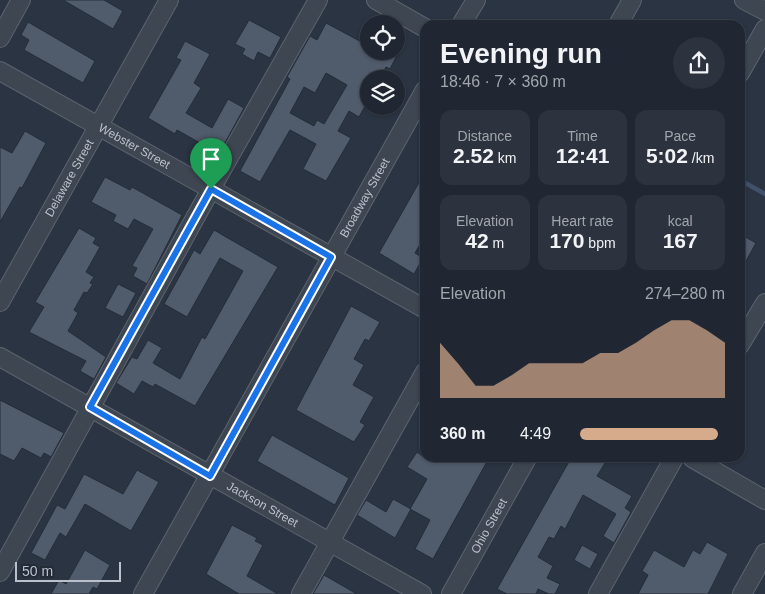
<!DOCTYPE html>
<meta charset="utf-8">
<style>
:root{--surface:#202732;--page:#2d333e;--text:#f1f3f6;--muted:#a2a5ac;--line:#3d444d;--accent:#d6ab8b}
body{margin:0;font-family:Helvetica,sans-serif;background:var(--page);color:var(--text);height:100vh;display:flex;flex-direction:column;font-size:19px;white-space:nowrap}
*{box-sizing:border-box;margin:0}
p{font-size:16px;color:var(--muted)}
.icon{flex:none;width:28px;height:28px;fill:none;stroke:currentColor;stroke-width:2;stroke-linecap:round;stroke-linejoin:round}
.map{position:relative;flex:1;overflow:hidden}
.sheet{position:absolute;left:420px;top:20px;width:325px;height:442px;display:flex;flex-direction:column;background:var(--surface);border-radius:15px;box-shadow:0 1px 4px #0004,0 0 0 1px var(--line)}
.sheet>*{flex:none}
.buttons{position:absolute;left:360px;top:15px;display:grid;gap:10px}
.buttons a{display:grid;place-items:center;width:45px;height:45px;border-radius:50%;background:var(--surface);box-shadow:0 1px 4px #0004,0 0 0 1px var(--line);font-size:25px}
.scale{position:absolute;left:15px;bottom:12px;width:106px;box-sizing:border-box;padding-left:5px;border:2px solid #bbc1cc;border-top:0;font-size:14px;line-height:18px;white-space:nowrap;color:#bbc1cc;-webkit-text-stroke:4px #222b37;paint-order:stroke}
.pin{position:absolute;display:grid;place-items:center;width:42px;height:42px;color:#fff;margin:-51px -21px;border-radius:50% 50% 50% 0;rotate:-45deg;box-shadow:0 0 5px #0007}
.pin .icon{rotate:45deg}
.round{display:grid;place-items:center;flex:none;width:52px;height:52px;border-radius:26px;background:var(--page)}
.headline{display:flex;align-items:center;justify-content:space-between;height:85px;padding:0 20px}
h1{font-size:28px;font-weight:700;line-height:38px}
.metrics{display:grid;grid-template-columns:repeat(3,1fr);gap:8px;height:85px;padding:5px 20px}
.metrics div{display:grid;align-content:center;border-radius:12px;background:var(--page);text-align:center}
.metrics b{font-size:21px;font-weight:700}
.metrics small{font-size:14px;font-weight:400}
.metrics p{font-size:14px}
.chart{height:140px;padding:10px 20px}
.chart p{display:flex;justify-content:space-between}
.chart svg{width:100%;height:90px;margin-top:5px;fill:var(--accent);opacity:.7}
ul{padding:0 20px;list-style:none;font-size:16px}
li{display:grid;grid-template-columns:80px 60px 1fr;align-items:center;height:38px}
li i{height:12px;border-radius:6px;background:var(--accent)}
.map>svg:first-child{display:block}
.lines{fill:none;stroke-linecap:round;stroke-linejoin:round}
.stream{stroke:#41516a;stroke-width:4.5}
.building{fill:#505b6b;stroke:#242d39;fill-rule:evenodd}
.minor-casing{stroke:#5c646f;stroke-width:20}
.minor{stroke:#3e4652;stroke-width:18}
.route-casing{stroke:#fff;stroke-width:10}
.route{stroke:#1a73e8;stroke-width:6}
.labels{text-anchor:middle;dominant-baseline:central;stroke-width:5;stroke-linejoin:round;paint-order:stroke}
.street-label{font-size:12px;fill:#bbc1cc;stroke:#222b37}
</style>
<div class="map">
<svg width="765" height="594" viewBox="0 0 765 594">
<rect width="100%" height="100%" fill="#2a3442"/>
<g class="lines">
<path class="stream" d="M 740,180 L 765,194"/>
</g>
<path class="building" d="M 63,0 L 104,0 L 123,11 L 113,29 Z
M 249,20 L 281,37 L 270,58 L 258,52 L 254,61 L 242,54 L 245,49 L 235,44 Z
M 28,22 L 95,61 L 83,83 L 24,50 L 29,40 L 21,35 Z
M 326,23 L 369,46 L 369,51 L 399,51 L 390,69 L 386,67 L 379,79 L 369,79 L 369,99 L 359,117 L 349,111 L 338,131 L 351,138 L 326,181 L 303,169 L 316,144 L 290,130 L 260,182 L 240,171 L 290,79 L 287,77 L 310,36 L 317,40 ZM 326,73 L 347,85 L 324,124 L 317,120 L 314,126 L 290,113 L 304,87 L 315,93 Z
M 185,41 L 210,54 L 194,83 L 201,88 L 186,113 L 212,128 L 228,99 L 244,108 L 215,161 L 198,151 L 202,144 L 177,130 L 175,134 L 148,118 L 181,60 L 176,58 Z
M 25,131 L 46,143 L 22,188 L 20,187 L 0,222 L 0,147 L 12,153 Z
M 425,172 L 425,236 L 415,253 L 423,258 L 414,274 L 379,253 Z
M 105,177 L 130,190 L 132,187 L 182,215 L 147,284 L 133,276 L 137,268 L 132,266 L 153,229 L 134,219 L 128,229 L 113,221 L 116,215 L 91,202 Z
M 79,228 L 96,238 L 93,243 L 100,247 L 86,272 L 94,277 L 90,283 L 93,284 L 87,293 L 84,292 L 74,310 L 78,313 L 68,331 L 106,357 L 94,379 L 80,371 L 86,361 L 29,332 L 44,307 L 35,302 Z
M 214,230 L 278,267 L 195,406 L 155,384 L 153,387 L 142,381 L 134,394 L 116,383 L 132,357 L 137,359 L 148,340 L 162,348 L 153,363 L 180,379 L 202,337 L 205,339 L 243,271 L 220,258 L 187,317 L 164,304 L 194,250 L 200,254 Z
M 740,234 L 756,243 L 740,272 Z
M 118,284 L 136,293 L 123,317 L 105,308 Z
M 351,306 L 380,322 L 369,341 L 365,339 L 354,359 L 364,365 L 353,385 L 374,397 L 360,422 L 365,425 L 354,442 L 296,410 Z
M 0,400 L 64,433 L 51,457 L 44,453 L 41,458 L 22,448 L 14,461 L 0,454 Z
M 272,435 L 349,478 L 335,505 L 257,461 Z
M 417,452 L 425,458 L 489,458 L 433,559 L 415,549 L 430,520 L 410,509 L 427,479 L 407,467 Z
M 571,458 L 608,458 L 597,476 L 632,496 L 625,508 L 631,512 L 614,543 L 603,536 L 616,514 L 583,495 L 565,529 L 561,526 L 554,539 L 549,537 L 538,557 L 553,566 L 547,578 L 560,584 L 555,594 L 549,594 L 538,589 L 536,594 L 507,594 L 497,589 Z
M 137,470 L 159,482 L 131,531 L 85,504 L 66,537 L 60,533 L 45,560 L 31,553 L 57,505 L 65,509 L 84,474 L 123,494 Z
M 393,499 L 411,509 L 395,538 L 357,515 L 366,500 L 386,512 Z
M 232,525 L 257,538 L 255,541 L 263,545 L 247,576 L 278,594 L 239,594 L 206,574 Z
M 707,542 L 728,554 L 708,594 L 638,594 L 648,575 L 642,571 L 654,550 L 684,567 L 693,550 L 700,554 Z
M 582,545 L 598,554 L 590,569 L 574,560 Z
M 85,550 L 110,565 L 97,589 L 93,587 L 89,594 L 51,594 L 59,580 L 66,584 Z
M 324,575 L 357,594 L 313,594 Z"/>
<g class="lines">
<defs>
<g id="minor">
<path d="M 376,0 L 425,28"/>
<path d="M 744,0 L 765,11"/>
<path d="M 461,25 L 476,0"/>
<path d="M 618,25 L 632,0"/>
<path d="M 0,38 L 21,0"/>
<path id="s1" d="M 0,71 L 425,309"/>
<path d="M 740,73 L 765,29"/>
<path id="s2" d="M 0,302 L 169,0"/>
<path d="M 740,345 L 765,303"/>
<path id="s3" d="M 0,357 L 422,594"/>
<path d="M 692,458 L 765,500"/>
<path d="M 0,572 L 211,189 L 318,0"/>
<path id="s4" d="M 143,594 L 425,90"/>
<path d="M 301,594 L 425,372"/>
<path id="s5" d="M 451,594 L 527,458"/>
<path d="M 598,594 L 674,458"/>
<path d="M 742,594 L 765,553"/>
</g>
</defs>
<use href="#minor" class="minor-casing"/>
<use href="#minor" class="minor"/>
</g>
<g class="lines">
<defs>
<path id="route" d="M 211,189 L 331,257 L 210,476 L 90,407 Z"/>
</defs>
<use href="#route" class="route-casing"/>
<use href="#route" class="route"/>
</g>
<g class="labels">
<g class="street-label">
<text stroke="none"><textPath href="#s1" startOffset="154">Webster Street</textPath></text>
<text stroke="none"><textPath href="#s2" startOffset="142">Delaware Street</textPath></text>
<text stroke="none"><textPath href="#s4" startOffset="454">Broadway Street</textPath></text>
<text stroke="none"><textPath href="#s3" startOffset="301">Jackson Street</textPath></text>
<text stroke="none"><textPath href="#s5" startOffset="78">Ohio Street</textPath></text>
</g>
</g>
</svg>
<div class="buttons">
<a><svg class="icon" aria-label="locate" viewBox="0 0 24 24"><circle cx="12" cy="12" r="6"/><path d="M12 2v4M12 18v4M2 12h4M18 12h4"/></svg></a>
<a><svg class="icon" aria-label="layers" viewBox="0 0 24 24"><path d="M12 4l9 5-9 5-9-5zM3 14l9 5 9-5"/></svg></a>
</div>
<div class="scale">50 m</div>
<div class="pin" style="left:211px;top:189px;background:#1e9e55"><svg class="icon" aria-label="arrive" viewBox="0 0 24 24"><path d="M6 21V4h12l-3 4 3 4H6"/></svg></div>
<section class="sheet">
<div class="headline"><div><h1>Evening run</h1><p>18:46 · 7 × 360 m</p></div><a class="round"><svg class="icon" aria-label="share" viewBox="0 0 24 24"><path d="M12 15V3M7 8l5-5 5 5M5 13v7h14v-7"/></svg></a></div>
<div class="metrics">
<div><p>Distance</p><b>2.52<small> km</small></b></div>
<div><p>Time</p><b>12:41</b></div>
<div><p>Pace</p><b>5:02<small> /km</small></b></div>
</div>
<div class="metrics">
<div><p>Elevation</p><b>42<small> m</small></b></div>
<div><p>Heart rate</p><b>170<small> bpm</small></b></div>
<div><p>kcal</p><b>167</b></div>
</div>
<div class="chart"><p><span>Elevation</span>274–280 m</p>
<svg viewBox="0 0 160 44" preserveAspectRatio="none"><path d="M0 44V17L10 27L20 38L30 38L40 33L50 27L60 27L70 27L80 27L90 22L100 22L110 17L120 11L130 6L140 6L150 11L160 17V44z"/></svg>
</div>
<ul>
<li><b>360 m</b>4:49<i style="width:95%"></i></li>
</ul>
</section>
</div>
